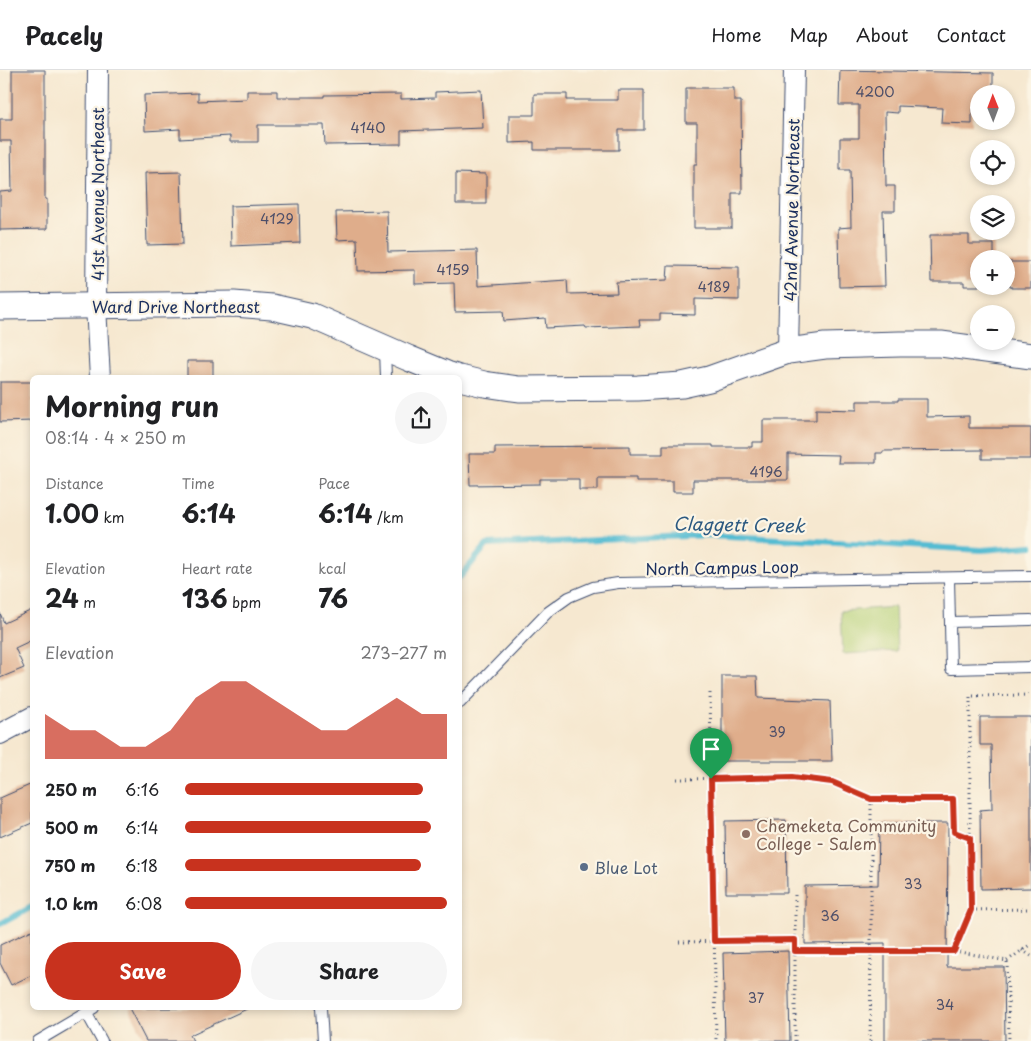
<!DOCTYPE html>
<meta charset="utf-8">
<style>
:root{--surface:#fff;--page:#f6f6f6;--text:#202124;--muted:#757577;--line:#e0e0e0;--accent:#c8321e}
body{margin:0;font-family:"Playpen Sans",sans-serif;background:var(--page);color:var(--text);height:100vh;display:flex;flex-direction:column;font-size:19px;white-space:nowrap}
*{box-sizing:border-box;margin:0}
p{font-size:16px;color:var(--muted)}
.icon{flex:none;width:28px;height:28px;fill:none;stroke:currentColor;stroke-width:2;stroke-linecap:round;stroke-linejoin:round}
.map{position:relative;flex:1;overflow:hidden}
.drawer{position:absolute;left:30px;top:305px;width:432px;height:635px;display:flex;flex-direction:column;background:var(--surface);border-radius:8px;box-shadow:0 2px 8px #0003}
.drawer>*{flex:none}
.needle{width:32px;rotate:359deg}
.controls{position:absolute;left:970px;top:15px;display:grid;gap:10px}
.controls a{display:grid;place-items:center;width:45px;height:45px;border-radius:50%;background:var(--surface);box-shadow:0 2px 8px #0003;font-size:25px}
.pin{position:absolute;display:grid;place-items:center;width:42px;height:42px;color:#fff;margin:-51px -21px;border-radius:50% 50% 50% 0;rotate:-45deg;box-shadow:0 0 5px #0007}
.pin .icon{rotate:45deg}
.round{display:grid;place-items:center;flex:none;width:52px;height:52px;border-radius:26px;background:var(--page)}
.headline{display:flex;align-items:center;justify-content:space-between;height:85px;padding:0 15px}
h1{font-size:28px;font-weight:700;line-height:38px}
.stats{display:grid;grid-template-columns:repeat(3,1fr);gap:8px;height:85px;padding:5px 15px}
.stats div{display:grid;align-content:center}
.stats b{font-size:25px;font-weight:700}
.stats small{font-size:14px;font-weight:400}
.stats p{font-size:14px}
.chart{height:140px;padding:10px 15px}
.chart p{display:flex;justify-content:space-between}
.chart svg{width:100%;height:90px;margin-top:5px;fill:var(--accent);opacity:.7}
.action{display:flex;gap:10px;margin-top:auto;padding:10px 15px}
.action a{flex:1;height:58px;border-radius:30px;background:var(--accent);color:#fff;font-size:20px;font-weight:700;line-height:58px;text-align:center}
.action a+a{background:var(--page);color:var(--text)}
ul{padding:0 15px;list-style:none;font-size:16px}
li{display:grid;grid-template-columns:80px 60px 1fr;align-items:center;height:38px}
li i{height:12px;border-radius:6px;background:var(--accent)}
header{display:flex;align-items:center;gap:30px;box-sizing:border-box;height:70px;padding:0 25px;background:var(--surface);border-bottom:1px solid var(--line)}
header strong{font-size:24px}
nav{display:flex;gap:28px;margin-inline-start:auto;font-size:18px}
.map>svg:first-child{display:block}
.green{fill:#b4d076;stroke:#68806a}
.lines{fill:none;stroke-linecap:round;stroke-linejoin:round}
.stream{stroke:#55bcd2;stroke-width:6}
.building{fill:#dfad8b}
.service-casing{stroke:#3c4b6f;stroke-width:12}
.minor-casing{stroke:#3c4b6f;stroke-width:22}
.tertiary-casing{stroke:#3c4b6f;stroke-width:27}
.path{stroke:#3c4b6f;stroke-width:3;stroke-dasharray:1 4;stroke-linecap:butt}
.service{stroke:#fff;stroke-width:10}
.minor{stroke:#fff;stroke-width:20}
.tertiary{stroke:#fff;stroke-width:25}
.route-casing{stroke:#fff;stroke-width:10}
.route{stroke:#c8321e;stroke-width:6}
.education-dot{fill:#8d6e63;stroke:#fcf5e5;stroke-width:2}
.service-dot{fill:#5c6f8a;stroke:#fcf5e5;stroke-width:2}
.labels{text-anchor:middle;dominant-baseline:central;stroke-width:4.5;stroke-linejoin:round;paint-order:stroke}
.number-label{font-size:14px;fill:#4c4e69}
.street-label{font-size:16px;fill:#1b2f5e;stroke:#fcf5e5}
.education-label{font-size:16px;fill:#785e54;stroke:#fcf5e5;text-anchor:start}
.service-label{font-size:16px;fill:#4e5e75;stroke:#fcf5e5;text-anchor:start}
.water-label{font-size:18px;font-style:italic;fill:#2c5981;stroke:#fcf5e5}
</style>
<header>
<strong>Pacely</strong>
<nav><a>Home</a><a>Map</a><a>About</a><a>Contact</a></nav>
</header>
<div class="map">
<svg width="1031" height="971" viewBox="0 0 1031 971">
<rect width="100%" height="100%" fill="#fcf5e5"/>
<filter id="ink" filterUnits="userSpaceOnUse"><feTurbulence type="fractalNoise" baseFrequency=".02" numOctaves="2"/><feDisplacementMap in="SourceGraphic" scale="10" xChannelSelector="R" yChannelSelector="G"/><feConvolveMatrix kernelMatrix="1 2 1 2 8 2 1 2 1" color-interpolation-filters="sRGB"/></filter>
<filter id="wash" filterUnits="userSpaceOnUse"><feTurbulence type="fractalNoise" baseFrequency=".0096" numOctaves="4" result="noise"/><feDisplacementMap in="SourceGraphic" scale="20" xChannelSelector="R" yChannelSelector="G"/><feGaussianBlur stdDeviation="1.12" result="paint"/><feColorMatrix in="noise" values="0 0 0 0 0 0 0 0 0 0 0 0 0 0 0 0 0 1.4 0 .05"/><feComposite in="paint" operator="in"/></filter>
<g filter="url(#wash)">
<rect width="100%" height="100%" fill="#f6e8d0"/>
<path class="green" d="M 895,537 L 897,581 L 843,584 L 841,541 Z"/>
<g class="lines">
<path class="stream" d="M 460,507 L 487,475 L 709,465 L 982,480 L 1031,476
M 0,854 L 32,837"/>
</g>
<g id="blocks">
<path class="building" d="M 12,0 L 45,0 L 45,129 L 47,129 L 47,159 L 0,160 L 0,122 L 12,121 L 11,71 L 0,71 L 0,49 L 12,49 Z
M 840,0 L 993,3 L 993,24 L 979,24 L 979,40 L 972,39 L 972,54 L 941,53 L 942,38 L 898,36 L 898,43 L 885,42 L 886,116 L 895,116 L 895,141 L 883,141 L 885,216 L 839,217 L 838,158 L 851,157 L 850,100 L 840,100 L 840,68 L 859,68 L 859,35 L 839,35 Z
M 686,18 L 734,18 L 734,31 L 741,31 L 742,123 L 732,123 L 732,158 L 694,158 L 694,94 L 697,94 L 697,53 L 686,53 Z
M 481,20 L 483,58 L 401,61 L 401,74 L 325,75 L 324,55 L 258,55 L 258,72 L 230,72 L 230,66 L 180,69 L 180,59 L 145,61 L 144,25 L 198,23 L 198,31 L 247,29 L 247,21 L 277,21 L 277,27 L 324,27 L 324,25 L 401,24 L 401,29 L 435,28 L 435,22 Z
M 618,20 L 644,20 L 644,60 L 619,60 L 619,80 L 534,80 L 534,72 L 509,73 L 509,45 L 534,45 L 534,24 L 567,24 L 567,30 L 618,30 Z
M 181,102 L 183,174 L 147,175 L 145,103 Z
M 456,103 L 486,104 L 486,134 L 456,134 Z
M 299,134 L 300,173 L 231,176 L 230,136 Z
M 387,141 L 388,182 L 477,180 L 478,216 L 567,210 L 568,224 L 617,223 L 616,212 L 667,210 L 668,196 L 739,197 L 739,230 L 695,229 L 695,245 L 660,244 L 660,250 L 639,250 L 640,256 L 586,258 L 585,256 L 546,258 L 545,248 L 504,251 L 503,241 L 455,242 L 454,213 L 415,214 L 415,200 L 358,201 L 357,169 L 337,170 L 336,142 Z
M 930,165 L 969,165 L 969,174 L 994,174 L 994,189 L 979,189 L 979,216 L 964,216 L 964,212 L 931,212 Z
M 1006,192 L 1031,192 L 1031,218 L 1011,218 L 1011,216 L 1006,216 Z
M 187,291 L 213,291 L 213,308 L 187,308 Z
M 0,312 L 32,312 L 32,351 L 0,352 Z
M 898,329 L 927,329 L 927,347 L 969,346 L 969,358 L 1031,358 L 1031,389 L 982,389 L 982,380 L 883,381 L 883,383 L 876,383 L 876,393 L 838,393 L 839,385 L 788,384 L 788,410 L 693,410 L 693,422 L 673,422 L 673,411 L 636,411 L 636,408 L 598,408 L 598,420 L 579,420 L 579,409 L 540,409 L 540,414 L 470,415 L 469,384 L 495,384 L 495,377 L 630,376 L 630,384 L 663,384 L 663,375 L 713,375 L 713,377 L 752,377 L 752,372 L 763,372 L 763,350 L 816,350 L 816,339 L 857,340 L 857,331 L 898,331 Z
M 32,540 L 32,570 L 15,578 L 24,598 L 0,608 L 0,543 L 4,553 Z
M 722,606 L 757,606 L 758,628 L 830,631 L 832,691 L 722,691 Z
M 980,647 L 1031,647 L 1031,818 L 981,819 L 980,740 L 992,739 L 991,675 L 980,675 Z
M 32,714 L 32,753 L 0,767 L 0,728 Z
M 786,750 L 787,823 L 726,823 L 725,751 Z
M 879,753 L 948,753 L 947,897 L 1004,897 L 1005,971 L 885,971 L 885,873 L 805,874 L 805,816 L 878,815 Z
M 32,860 L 32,905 L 11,915 L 0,893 L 0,875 Z
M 788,881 L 790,971 L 725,971 L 723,883 Z
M 129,938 L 249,938 L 190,965 L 193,971 L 146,971 Z"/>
</g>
</g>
<g filter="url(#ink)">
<use href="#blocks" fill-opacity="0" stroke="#3c4b6f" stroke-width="1"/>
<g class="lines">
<defs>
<path id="service" d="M 385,279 L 386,308
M 949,508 L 951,599 L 1031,597
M 950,552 L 1031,550
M 460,633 L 548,542 L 569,527 L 593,517 L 618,513 L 1031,506
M 321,938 L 323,971
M 86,942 L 102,971
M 38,971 L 94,938"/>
<path id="minor" d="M 98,0 L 96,236 L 100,308
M 788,281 L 794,0
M 0,664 L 32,647"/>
<path id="tertiary" d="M 0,237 L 234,234 L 272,237 L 312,246 L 408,288 L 447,304 L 459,308
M 460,308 L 484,314 L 519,319 L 638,318 L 682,315 L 709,309 L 788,281 L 825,276 L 900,274 L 941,274 L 1031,286"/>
</defs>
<use href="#service" class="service-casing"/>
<use href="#minor" class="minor-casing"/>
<use href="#tertiary" class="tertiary-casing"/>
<path class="path" d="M 710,623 L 716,971
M 677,709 L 792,707 L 832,712 L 871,729 L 953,729 L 953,762 L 970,768 L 971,840 L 955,881
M 871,729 L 871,881 L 955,881 L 1007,891 L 1009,971
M 970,768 L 970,626 L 1031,625
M 971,840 L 1031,839
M 679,872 L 795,870
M 1022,880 L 1031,886
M 795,881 L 795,825
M 1007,891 L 1031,874
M 795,971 L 795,881 L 871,881 L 870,971"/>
<use href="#service" class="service"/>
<use href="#minor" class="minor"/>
<use href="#tertiary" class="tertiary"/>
</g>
</g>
<g class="lines" filter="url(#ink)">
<defs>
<path id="route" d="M 792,707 L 832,712 L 871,729 L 953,729 L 954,762 L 970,768 L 971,840 L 954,881 L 795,881 L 795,870 L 714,871 L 711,709 Z"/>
</defs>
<use href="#route" class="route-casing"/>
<use href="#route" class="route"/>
</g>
<circle class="education-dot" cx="746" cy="764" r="5"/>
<circle class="service-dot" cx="584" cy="797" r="5"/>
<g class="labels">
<g class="number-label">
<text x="875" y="21">4200</text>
<text x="368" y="57">4140</text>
<text x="277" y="148">4129</text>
<text x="453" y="199">4159</text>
<text x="714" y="216">4189</text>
<text x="766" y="401">4196</text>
<text x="777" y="661">39</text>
<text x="913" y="813">33</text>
<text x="830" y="845">36</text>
<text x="756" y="927">37</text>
<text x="945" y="934">34</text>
</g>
<g class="street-label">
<text transform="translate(97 124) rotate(-90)">41st Avenue Northeast</text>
<text transform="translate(791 140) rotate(-89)">42nd Avenue Northeast</text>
<text x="176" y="236">Ward Drive Northeast</text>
<text transform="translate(722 497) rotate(-1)">North Campus Loop</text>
</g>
<g class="education-label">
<text x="756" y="755">Chemeketa Community<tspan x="756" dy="18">College - Salem</tspan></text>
</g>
<g class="service-label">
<text x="594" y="797">Blue Lot</text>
</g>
<g class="water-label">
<text transform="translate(739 454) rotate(1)">Claggett Creek</text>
</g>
</g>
</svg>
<div class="controls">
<a><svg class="needle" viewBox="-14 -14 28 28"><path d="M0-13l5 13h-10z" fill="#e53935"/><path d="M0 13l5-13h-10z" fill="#757577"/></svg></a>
<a><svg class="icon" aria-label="locate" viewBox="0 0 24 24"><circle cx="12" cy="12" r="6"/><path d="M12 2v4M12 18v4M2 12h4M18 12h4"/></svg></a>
<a><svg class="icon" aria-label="layers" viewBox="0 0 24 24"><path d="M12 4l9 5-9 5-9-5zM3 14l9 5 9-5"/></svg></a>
<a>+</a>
<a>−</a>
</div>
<div class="pin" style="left:711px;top:709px;background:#1e9e55"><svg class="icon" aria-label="arrive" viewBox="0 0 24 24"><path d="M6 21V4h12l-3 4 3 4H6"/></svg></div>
<section class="drawer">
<div class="headline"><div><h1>Morning run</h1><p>08:14 · 4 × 250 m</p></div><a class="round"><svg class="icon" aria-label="share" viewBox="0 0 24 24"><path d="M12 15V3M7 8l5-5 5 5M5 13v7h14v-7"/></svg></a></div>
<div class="stats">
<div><p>Distance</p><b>1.00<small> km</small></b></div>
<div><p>Time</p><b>6:14</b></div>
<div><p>Pace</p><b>6:14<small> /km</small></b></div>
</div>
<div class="stats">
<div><p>Elevation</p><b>24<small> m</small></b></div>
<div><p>Heart rate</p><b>136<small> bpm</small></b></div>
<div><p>kcal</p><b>76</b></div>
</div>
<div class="chart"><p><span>Elevation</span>273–277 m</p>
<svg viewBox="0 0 160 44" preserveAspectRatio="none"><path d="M0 44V22L10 30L20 30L30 38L40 38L50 30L60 14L70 6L80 6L90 14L100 22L110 30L120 30L130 22L140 14L150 22L160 22V44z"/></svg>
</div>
<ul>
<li><b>250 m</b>6:16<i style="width:91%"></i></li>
<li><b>500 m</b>6:14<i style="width:94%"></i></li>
<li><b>750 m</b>6:18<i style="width:90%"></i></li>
<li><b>1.0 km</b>6:08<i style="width:100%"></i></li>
</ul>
<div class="action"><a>Save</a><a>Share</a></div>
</section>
</div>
